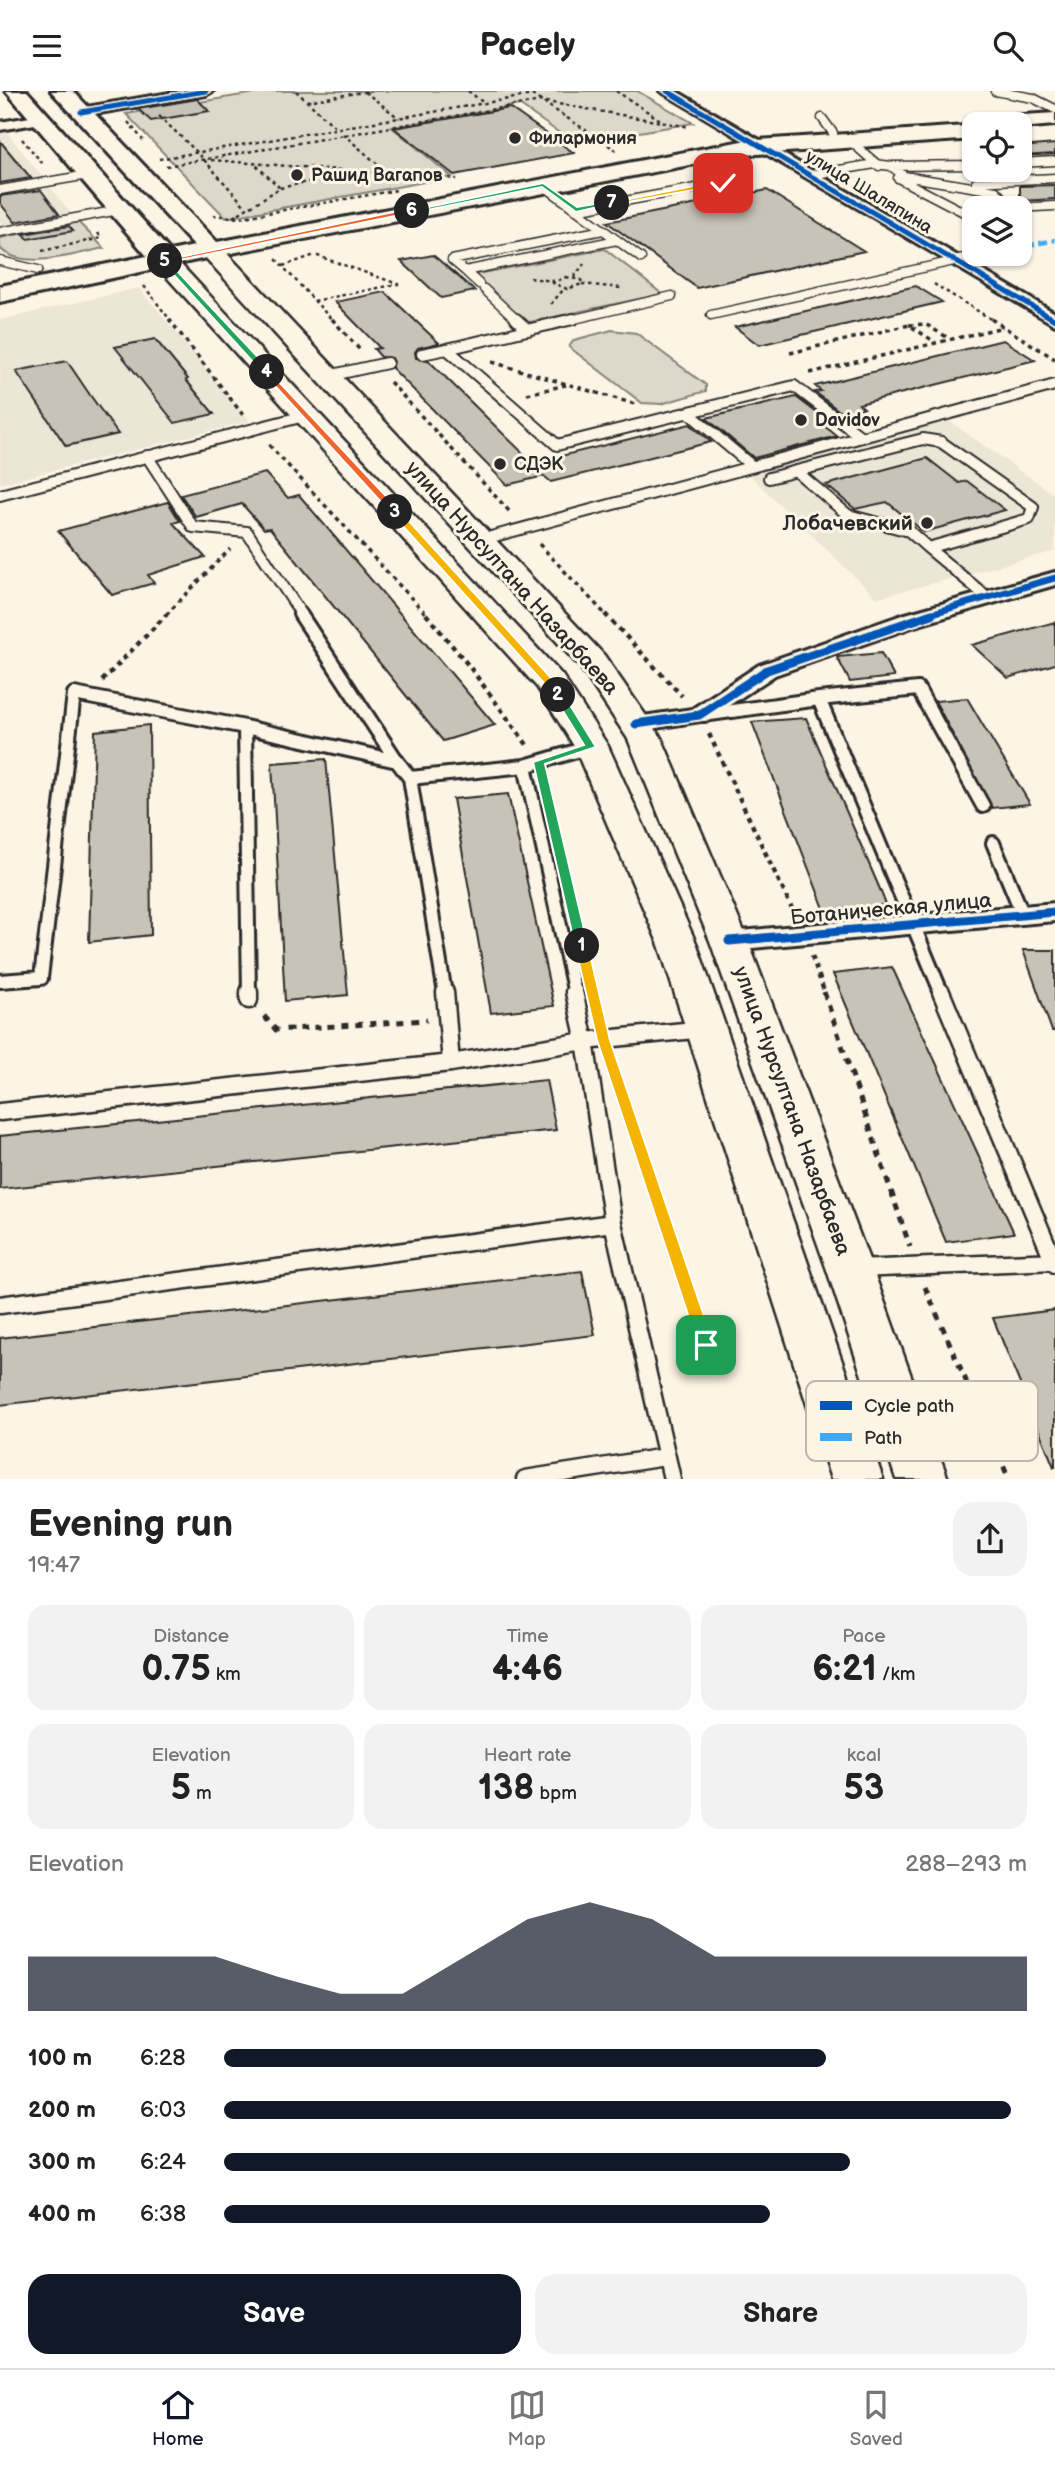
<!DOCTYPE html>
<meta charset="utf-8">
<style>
:root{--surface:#fff;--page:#f2f2f2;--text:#222;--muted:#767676;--line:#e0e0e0;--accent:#111827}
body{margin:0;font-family:"Balsamiq Sans",sans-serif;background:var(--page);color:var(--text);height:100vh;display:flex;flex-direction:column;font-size:26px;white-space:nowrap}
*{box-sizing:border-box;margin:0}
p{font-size:23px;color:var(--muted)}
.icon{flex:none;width:38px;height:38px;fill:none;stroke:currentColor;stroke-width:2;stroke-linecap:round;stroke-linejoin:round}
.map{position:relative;height:1388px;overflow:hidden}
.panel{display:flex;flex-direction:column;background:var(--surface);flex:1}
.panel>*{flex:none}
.tools{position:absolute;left:962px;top:21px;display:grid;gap:14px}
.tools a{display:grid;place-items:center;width:70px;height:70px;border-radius:14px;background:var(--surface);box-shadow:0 2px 5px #0004;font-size:35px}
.pin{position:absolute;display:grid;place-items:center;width:60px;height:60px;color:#fff;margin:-30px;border-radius:14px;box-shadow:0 4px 10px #0006}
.km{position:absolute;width:35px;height:35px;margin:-18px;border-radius:50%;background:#222;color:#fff;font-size:19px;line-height:35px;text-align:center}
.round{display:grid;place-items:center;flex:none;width:74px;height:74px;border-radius:21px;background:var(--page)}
.headline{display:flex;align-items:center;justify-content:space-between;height:119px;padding:0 28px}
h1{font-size:38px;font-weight:700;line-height:52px}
.figures{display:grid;grid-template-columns:repeat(3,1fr);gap:10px;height:119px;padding:7px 28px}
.figures div{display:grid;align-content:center;border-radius:18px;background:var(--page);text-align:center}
.figures b{font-size:35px;font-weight:700}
.figures small{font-size:19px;font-weight:400}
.figures p{font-size:19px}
.chart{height:196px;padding:14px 28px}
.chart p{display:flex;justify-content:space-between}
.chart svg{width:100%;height:126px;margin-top:7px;fill:var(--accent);opacity:.7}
.primary-button{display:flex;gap:14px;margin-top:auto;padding:14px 28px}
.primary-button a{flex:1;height:80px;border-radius:21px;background:var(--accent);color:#fff;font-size:28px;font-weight:700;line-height:80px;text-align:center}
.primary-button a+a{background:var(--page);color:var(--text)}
ul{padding:0 28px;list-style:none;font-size:23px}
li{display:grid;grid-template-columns:112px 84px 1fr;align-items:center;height:52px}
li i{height:18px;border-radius:9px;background:var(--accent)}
header{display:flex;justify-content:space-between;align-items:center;height:91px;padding:0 28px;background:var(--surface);font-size:32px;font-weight:700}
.tabs{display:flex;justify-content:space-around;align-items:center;height:98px;border-top:2px solid var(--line);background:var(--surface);font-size:19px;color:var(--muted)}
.tabs a{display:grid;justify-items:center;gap:4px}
.tabs .on{color:var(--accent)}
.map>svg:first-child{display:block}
.built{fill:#ece6d7}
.green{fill:#ded8ca;stroke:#84827a;stroke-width:2}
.building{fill:#c8c3b7;stroke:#2b2b2b;stroke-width:2}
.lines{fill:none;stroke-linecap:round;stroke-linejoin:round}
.service-far3-casing{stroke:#2b2b2b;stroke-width:11}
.service-far2-casing{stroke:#2b2b2b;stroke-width:14}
.service-far1-casing{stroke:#2b2b2b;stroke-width:18}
.service-casing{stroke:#2b2b2b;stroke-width:21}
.minor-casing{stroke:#2b2b2b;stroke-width:6}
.secondary-casing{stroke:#2b2b2b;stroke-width:5}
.primary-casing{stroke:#2b2b2b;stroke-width:6}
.path-far3{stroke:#2b2b2b;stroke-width:2.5;stroke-dasharray:3.5 3.5;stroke-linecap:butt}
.path-far2{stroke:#2b2b2b;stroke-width:3.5;stroke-dasharray:4.5 4.5;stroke-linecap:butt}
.path-far1{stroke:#2b2b2b;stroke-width:4.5;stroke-dasharray:5 5;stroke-linecap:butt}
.path{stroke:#2b2b2b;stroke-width:5;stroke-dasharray:7 7;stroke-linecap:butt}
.service-far3{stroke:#fcf5e5;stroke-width:8}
.service-far2{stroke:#fcf5e5;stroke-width:10}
.service-far1{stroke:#fcf5e5;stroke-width:12}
.service{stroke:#fcf5e5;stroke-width:16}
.minor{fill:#fcf5e5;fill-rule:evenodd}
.secondary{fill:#fcf5e5;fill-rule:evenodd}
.primary{fill:#fcf5e5;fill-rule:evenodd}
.quiet{stroke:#3fa9f5;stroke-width:4.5;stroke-dasharray:9 4.5;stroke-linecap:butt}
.cycleway-far2-casing{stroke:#fcf5e5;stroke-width:8}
.cycleway-far1-casing{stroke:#fcf5e5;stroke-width:10}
.cycleway-casing{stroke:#fcf5e5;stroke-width:13}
.cycleway-far2{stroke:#0057b8;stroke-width:5}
.cycleway-far1{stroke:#0057b8;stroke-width:7}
.cycleway{stroke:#0057b8;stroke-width:9}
.split-1{fill:#f5b400;stroke:#fff;stroke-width:2}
.split-2{fill:#22a559;stroke:#fff;stroke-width:2}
.split-3{fill:#f5b400;stroke:#fff;stroke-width:2}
.split-4{fill:#f0652b;stroke:#fff;stroke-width:2}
.split-5{fill:#22a559;stroke:#fff;stroke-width:2}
.split-6{fill:#f0652b;stroke:#fff;stroke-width:2}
.split-7{fill:#22a559;stroke:#fff;stroke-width:2}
.split-8{fill:#f5b400;stroke:#fff;stroke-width:2}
.poi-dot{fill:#2b2b2b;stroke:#fcf5e5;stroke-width:2.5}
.labels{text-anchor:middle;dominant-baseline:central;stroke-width:6;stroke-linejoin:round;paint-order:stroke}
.far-poi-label{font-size:18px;font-weight:bold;fill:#2b2b2b;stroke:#fcf5e5;text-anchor:start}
.far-street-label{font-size:18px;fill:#2b2b2b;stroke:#fcf5e5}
.poi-label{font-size:21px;font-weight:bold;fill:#2b2b2b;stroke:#fcf5e5;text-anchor:end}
.street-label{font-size:21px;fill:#2b2b2b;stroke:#fcf5e5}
.key{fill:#fcf5e5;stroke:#bdb8ad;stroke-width:2}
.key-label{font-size:19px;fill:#2b2b2b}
</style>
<header><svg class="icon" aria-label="menu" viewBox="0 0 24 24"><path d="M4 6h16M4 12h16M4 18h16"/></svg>Pacely<svg class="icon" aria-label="search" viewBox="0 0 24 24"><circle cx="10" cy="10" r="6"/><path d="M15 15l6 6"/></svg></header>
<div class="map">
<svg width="1055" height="1388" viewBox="0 0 1055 1388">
<rect width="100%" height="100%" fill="#fcf5e5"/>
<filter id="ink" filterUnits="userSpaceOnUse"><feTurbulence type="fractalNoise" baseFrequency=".0143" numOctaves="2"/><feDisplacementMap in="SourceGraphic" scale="14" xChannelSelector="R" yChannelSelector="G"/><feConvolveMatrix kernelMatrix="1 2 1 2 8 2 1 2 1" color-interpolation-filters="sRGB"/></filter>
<g filter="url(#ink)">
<path class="built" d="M 6,40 L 94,152 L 0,173 L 0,41 Z
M 139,197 L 250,330 L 0,393 L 0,229 Z
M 949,330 L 1055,404 L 1055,460 L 877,507 L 748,383 Z"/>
<path class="green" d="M 267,0 L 637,0 L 693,32 L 574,52 L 519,14 L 392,36 L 452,86 L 226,127 L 126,23 Z
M 78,131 L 104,157 C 76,163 21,180 0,157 L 0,147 Z
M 605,158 L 662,203 L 525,232 L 472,184 Z
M 612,239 L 636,242 L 706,294 L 706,300 L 661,313 L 642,312 L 569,256 L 574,249 Z"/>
<path class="building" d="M 197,8 L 209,20 L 151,30 L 138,18 Z
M 510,17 L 574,62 L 454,84 L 394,37 Z
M 0,50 L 31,87 L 0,92 Z
M 1055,53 L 1055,63 L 1020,65 L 1020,56 Z
M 1055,94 L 1055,108 L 1020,110 L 1020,95 Z
M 41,99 L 59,123 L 15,131 L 0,112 L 0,105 Z
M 767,99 L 864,160 L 697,197 L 607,131 Z
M 69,135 L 73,140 L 28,148 L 24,143 Z
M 433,164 L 475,200 L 441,207 L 401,170 Z
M 916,195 L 942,211 L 759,254 L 735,236 Z
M 385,201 L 439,252 L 418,257 L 415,261 L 416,267 L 428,269 L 533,372 L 690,333 L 711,351 L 551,391 L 544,385 L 507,394 L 392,277 L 394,271 L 392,267 L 381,266 L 374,258 L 380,257 L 335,211 Z
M 155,248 L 188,288 L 186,289 L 214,323 L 175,332 L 115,256 Z
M 1003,249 L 1035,269 L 859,313 L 864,317 L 843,323 L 815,301 L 821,300 L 815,295 Z
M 67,270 L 90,304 L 118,343 L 66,355 L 16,280 Z
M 796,306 L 825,328 L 818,330 L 837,345 L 754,367 L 706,327 Z
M 927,367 L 959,392 L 967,390 L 1005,419 L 924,441 L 887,411 L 855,418 L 826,394 Z
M 265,382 L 288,407 L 299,404 L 495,634 L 443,650 L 270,437 L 264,438 L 242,413 L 196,426 L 181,404 Z
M 168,411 L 180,430 L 173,432 L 205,466 L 148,484 L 154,492 L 112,504 L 58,440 Z
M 1055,531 L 1055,573 L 1008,587 L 972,554 Z
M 881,562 L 894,586 L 850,591 L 837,566 Z
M 967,607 L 990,646 L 1030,713 L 992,717 L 935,610 Z
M 806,627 L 879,796 L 886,814 L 825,820 L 752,631 Z
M 149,634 L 151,844 L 89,851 L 95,640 Z
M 326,668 L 348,904 L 285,910 L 272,672 Z
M 508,703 L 554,915 L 491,922 L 453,708 Z
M 1023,859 L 1055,859 L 1055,940 L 1052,940 Z
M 892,876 L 999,1109 L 1014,1142 L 946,1151 L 833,883 Z
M 546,989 L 556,1039 L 0,1098 L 0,1045 Z
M 582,1180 L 595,1244 L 0,1314 L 0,1247 Z
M 1055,1219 L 1055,1376 L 1054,1376 L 993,1227 Z"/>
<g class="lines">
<defs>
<path id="service-far3" d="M 995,0 L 1033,7 L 1055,18
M 822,27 L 833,42
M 849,49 L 879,75
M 1020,72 L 1055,70
M 891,75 L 975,74
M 810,84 L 875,73 L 891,75 L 904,85 L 996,100 L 1011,117
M 898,87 L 975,127
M 976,91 L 1055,87
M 543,94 L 641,167
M 0,99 L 88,84
M 1016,117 L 1055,115
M 576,119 L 723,92
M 0,141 L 119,119
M 1020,152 L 1026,155 L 1020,156
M 953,169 L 986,163
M 0,170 L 38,179
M 465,180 L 452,169 L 603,139
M 479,193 L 465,180 L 617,149
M 484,198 L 518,230
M 711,224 L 954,170
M 566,230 L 672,205"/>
<path id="service-far2" d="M 516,228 L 528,239
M 573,228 L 447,258 L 557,354 L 794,295 L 860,345
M 422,263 L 447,258
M 328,285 L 387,272
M 689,322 L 752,375
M 147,365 L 193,436 L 247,441 L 302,524
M 796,380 L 848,424 L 909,440 L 928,457
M 769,387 L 923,348 L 941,351 L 1033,416 L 1029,428 L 928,457 L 987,506
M 0,404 L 308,324
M 480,449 L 1055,294"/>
<path id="service-far1" d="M 300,523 L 397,670
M 819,608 L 918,598 L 983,715
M 703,624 L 819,608 L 942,903
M 245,636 L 249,903
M 525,675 L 575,903
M 410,687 L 525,675 L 590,656
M 993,752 L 1023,824
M 0,890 L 41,887 L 74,603 L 245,636 L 397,670 L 410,687 L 445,903"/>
<path id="service" d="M 249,901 L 249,909
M 445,901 L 451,972 L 585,950 L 704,938
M 574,901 L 585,950 L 613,1132 L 672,1388
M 941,901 L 1055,1173
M 0,1021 L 451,972
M 856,1178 L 1055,1170
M 0,1214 L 613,1132
M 525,1388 L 665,1366"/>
<path id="minor" d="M 182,0 L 213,0 L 206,4 L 81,25 L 74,21 L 81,17 Z
M 660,0 L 676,0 L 1055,222 L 1055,234 Z
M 42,24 L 47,25 L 47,31 L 0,39 L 0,31 Z
M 1055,481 L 1055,494 L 918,534 L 775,584 L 707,629 L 636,640 L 628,638 L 624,633 L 628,628 L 636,626 L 692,618 L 759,574 L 902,524 Z
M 1055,812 L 1055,830 L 729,859 L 719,857 L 715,850 L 719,843 L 729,841 Z"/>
<path id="secondary" d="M 211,152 L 219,154 L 604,564 L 662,648 L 748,850 L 873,1179 L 948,1388 L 896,1388 L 827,1179 L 710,850 L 628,648 L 581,577 L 203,164 L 200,159 L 203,154 Z
M 164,162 L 172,164 L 562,584 L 608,655 L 697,854 L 883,1388 L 831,1388 L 659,854 L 574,655 L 537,596 L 156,174 L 153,169 L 156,164 Z"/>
<path id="primary" d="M 6,0 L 27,0 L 170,160 L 194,155 L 51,0 L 73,0 L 217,151 L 742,50 L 966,35 L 967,28 L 975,27 L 1055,22 L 1055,34 L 1020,37 L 1020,33 L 975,33 L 975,48 L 742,64 L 211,166 L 0,211 L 0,195 L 147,165 Z"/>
</defs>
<use href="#service-far3" class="service-far3-casing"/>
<use href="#service-far2" class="service-far2-casing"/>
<use href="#service-far1" class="service-far1-casing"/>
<use href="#service" class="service-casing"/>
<use href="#minor" class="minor-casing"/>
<use href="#secondary" class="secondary-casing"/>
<use href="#primary" class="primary-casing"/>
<path class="path-far3" d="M 296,0 L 336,37
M 468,0 L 484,12
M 526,0 L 616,59
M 616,0 L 662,30
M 365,1 L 399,27
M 307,10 L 370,0
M 159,25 L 197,61 L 246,116
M 128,31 L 143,49
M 343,43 L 389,83
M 22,48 L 43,73
M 159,68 L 532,4
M 211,69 L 457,88
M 166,75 L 541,10 L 690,36
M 280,97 L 348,82
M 213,124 L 239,127 L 397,99
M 233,126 L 280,97 L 256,74
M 42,160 L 101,147 L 97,140
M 276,168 L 333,230
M 283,175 L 315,164
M 566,186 L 581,189 L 582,193 L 567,198 L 553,192 Z
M 574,186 L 584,173
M 530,187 L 554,190
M 582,193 L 621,197
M 934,193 L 994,230
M 144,195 L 171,230
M 314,210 L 398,193 L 315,164
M 551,213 L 563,199"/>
<path class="path-far2" d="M 169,228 L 243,324
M 332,228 L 360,259
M 991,228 L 1055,268
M 909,234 L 925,233 L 950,248
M 790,262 L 909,234 L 935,251
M 492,271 L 638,314
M 810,282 L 1003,236
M 390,291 L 510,421
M 527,303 L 566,294
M 269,354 L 427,524
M 539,453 L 606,524
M 166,524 L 230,458"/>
<path class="path-far1" d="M 426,523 L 469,575 L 528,655
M 605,523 L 682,605
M 102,590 L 167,523
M 709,643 L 794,822
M 812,865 L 825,903"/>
<path class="path" d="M 824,901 L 910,1156
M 264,925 L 276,939 L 427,929
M 614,980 L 706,1254
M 925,1196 L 1009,1388"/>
<use href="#service-far3" class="service-far3"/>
<use href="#service-far2" class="service-far2"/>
<use href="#service-far1" class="service-far1"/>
<use href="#service" class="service"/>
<use href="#minor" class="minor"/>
<use href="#secondary" class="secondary"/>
<use href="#primary" class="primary"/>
<path class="quiet" d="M 1026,155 L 1055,149"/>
<defs>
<path id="cycleway-far2" d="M 667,0 L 1055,229
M 81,21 L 206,0"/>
<path id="cycleway-far1" d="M 926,524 L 1055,487"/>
<path id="cycleway" d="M 636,633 L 699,624 L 767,579 L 932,523
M 729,850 L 1055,821"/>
</defs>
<use href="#cycleway-far2" class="cycleway-far2-casing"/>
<use href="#cycleway-far1" class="cycleway-far1-casing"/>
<use href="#cycleway" class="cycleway-casing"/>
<use href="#cycleway-far2" class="cycleway-far2"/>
<use href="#cycleway-far1" class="cycleway-far1"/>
<use href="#cycleway" class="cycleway"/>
</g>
</g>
<path class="split-1" d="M 582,850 L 588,855 L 610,949 L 714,1254 L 712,1259 L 701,1259 L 698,1254 L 597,949 L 575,855 Z"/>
<path class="split-2" d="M 554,601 L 562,601 L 596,656 L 545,673 L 588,855 L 582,859 L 575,855 L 533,671 L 584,654 L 553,604 Z"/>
<path class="split-3" d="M 392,419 L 399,419 L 553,589 L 563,604 L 562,606 L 554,606 L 545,593 L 392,423 Z"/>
<path class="split-4" d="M 267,278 L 399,419 L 399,423 L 392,423 L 264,283 Z"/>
<path class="split-5" d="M 165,167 L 270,279 L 270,283 L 264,283 L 162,171 Z"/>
<path class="split-6" d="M 412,117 L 415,121 L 165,172 L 161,170 Z"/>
<path class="split-7" d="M 543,92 L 577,116 L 612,110 L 616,112 L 576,121 L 542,96 L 412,122 L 409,120 Z"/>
<path class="split-8" d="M 723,89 L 726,93 L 612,114 L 609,112 Z"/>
<g class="poi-dot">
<circle cx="515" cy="47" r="7"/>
<circle cx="297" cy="84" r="7"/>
<circle cx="801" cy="329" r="7"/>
<circle cx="500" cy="373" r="7"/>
<circle cx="927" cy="432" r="7"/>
</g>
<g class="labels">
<g class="far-poi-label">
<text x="529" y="47">Филармония</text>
<text x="311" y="84">Рашид Вагапов</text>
<text x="815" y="329">Davidov</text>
<text x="514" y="373">СДЭК</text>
</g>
<g class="far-street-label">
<text transform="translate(869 101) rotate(31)">улица Шаляпина</text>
</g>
<g class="poi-label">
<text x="913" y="432">Лобачевский</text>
</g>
<g class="street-label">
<text transform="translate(512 487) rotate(48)">улица Нурсултана Назарбаева</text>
<text transform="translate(891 818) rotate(-5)">Ботаническая улица</text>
<text transform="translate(792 1020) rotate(70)">улица Нурсултана Назарбаева</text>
</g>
</g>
<rect x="806" y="1290" width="232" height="80" rx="10" class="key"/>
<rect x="820" y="1310" width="32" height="9" fill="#0057b8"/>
<rect x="820" y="1342" width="32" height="8" fill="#3fa9f5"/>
<g class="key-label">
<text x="864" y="1321">Cycle path</text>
<text x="864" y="1353">Path</text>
</g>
</svg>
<div class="tools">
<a><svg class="icon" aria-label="locate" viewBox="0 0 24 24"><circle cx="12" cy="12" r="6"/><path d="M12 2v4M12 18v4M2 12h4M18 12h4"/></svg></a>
<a><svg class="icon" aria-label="layers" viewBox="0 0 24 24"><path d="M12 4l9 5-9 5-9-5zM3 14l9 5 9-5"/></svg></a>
</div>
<div class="pin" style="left:706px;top:1254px;background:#1e9e55"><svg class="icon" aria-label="arrive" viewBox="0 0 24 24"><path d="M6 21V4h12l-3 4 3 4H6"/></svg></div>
<div class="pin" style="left:723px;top:92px;background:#d93025"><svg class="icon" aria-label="check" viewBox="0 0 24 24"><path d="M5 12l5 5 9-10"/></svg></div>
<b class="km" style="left:582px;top:855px">1</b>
<b class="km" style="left:558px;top:604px">2</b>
<b class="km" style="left:395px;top:421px">3</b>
<b class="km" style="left:267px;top:281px">4</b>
<b class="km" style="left:165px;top:170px">5</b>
<b class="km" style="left:412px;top:120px">6</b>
<b class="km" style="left:612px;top:112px">7</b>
</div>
<section class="panel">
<div class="headline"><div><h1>Evening run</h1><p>19:47</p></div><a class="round"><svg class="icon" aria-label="share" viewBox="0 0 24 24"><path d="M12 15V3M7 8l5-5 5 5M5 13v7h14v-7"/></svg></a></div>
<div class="figures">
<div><p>Distance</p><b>0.75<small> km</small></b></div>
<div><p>Time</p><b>4:46</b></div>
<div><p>Pace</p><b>6:21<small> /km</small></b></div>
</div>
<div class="figures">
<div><p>Elevation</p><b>5<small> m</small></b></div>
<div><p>Heart rate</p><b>138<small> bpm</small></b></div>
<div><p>kcal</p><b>53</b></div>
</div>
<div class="chart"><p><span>Elevation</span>288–293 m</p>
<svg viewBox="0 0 160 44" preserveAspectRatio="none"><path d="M0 44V25L10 25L20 25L30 25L40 32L50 38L60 38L70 25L80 12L90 6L100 12L110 25L120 25L130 25L140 25L150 25L160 25V44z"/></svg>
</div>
<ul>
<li><b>100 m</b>6:28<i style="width:75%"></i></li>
<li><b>200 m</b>6:03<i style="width:98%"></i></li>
<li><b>300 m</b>6:24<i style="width:78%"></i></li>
<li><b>400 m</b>6:38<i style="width:68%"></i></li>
</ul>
<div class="primary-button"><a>Save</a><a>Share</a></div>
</section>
<nav class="tabs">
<a class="on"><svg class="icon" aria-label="home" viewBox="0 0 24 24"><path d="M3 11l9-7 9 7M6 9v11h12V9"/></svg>Home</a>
<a><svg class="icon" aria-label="map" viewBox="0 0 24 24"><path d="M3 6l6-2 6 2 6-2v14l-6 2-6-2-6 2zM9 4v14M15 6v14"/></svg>Map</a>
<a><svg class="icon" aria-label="saved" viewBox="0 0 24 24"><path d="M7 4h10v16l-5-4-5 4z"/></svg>Saved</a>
</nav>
